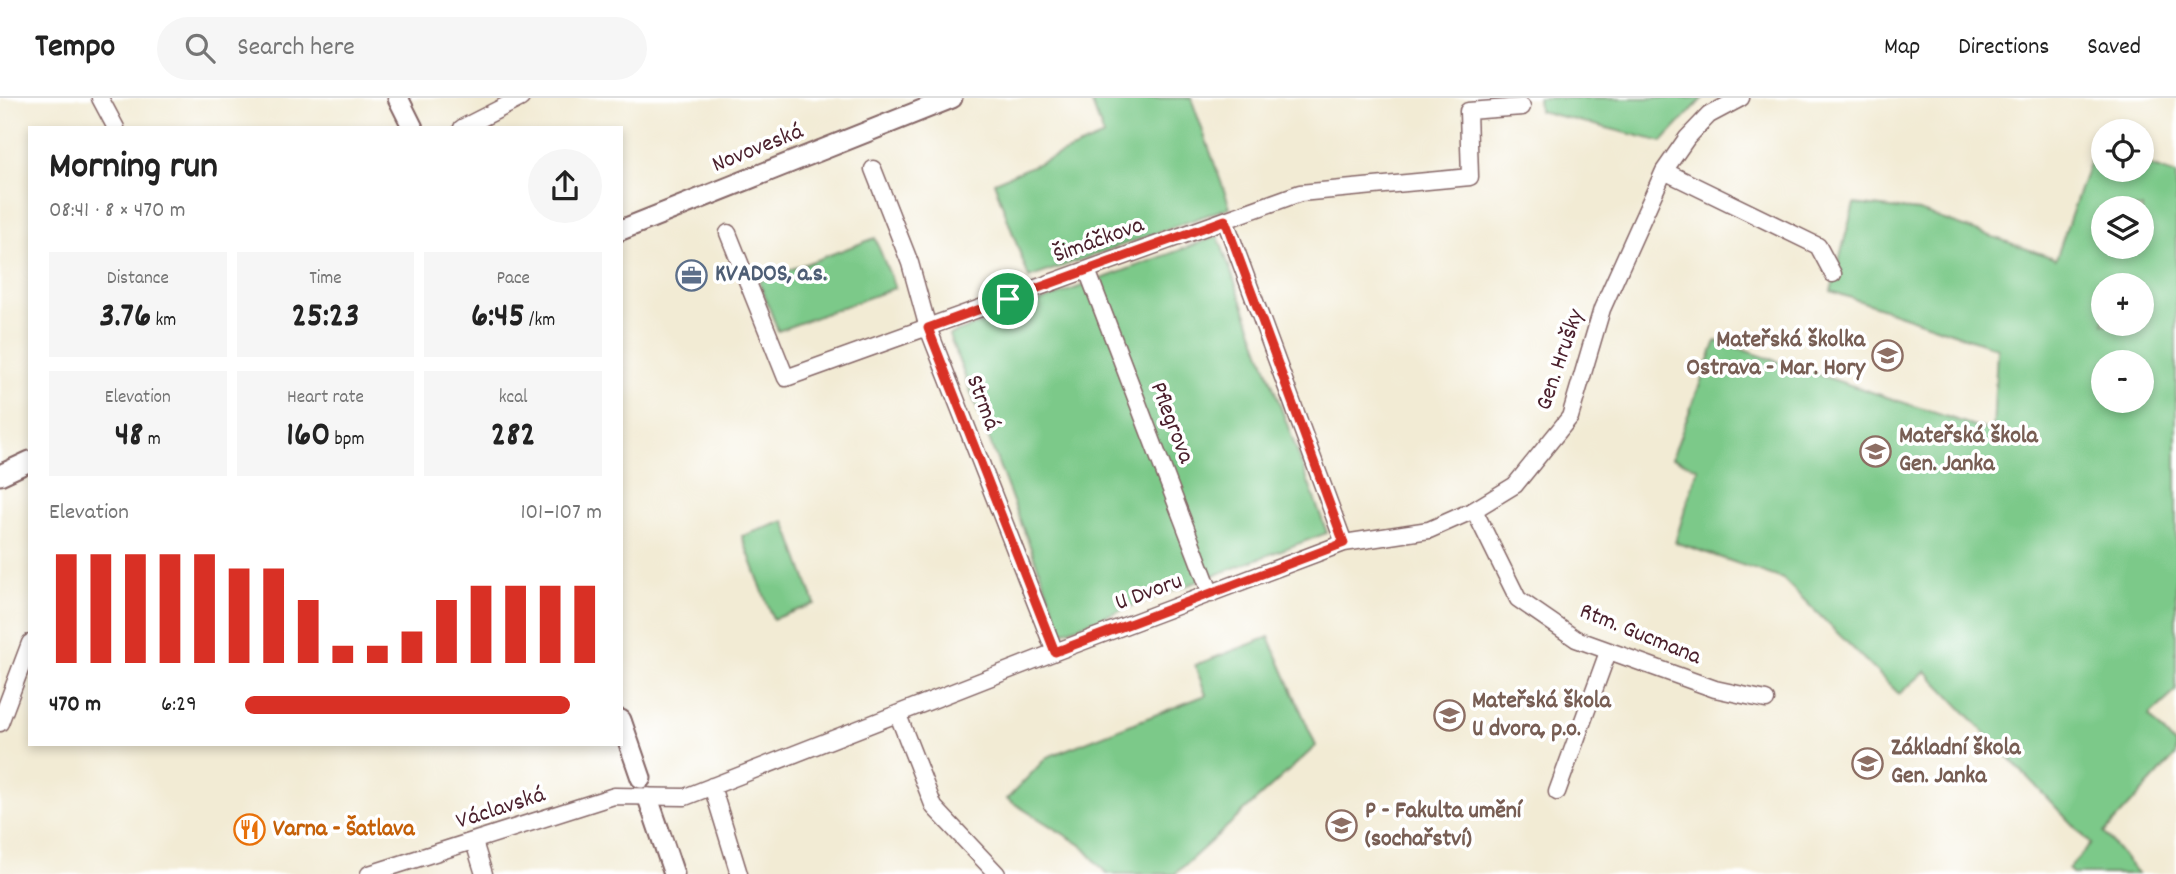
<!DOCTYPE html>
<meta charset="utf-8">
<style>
:root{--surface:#fff;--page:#f6f6f6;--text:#222;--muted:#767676;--line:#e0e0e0;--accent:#d93025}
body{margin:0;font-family:Dekko,sans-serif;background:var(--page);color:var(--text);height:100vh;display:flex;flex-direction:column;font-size:26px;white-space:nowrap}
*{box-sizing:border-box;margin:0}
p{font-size:23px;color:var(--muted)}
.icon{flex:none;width:38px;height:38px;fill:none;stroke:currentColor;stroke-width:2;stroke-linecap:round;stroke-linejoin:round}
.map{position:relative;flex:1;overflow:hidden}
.details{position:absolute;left:28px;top:28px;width:595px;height:620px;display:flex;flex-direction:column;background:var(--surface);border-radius:0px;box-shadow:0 4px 10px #0003}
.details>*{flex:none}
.controls{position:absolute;left:2091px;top:21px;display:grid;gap:14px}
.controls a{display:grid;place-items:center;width:63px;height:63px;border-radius:50%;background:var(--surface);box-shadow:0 4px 10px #0003;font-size:35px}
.pin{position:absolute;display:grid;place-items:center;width:60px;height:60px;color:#fff;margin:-30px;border:4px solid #fff;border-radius:50%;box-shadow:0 2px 7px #0007}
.round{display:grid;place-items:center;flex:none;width:74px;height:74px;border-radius:37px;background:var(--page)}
.head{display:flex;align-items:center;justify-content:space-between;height:119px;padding:0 21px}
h1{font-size:38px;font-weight:700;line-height:52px}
.stats{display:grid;grid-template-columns:repeat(3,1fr);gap:10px;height:119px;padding:7px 21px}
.stats div{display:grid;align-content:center;border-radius:0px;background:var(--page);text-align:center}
.stats b{font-size:35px;font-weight:700}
.stats small{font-size:19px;font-weight:400}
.stats p{font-size:19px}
.chart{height:196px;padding:14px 21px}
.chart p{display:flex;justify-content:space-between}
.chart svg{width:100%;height:126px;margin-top:7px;stroke:var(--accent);stroke-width:6}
ul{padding:0 21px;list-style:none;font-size:23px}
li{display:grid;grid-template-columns:112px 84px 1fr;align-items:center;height:52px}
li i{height:18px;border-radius:9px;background:var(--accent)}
header{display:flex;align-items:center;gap:42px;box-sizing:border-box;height:98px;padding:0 35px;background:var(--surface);border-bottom:2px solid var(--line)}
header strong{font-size:33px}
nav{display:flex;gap:38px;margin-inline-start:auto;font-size:24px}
.search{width:490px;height:63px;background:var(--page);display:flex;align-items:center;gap:18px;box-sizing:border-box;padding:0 24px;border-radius:38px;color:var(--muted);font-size:26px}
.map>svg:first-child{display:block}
.green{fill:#7bc989;stroke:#62745a;stroke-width:2;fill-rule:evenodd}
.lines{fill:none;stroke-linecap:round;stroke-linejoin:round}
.minor-casing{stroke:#856666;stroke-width:19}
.tertiary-casing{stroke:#856666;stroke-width:23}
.minor{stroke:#fff;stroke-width:16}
.tertiary{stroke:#fff;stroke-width:19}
.route-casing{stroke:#fff;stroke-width:14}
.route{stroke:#d93025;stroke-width:9}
.labels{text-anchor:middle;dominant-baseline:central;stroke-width:7;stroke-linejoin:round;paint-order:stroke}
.street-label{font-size:24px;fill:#4a1f2b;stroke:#fff}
.service-label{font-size:24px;font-weight:bold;fill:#4e5e75;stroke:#fff;text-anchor:start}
.education-label{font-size:24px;font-weight:bold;fill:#785e54;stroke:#fff;text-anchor:start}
.food-label{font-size:24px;font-weight:bold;fill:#c56008;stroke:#fff;text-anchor:start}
</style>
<header>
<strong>Tempo</strong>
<div class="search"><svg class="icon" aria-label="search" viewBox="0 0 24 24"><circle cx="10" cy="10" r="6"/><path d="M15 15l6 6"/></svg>Search here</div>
<nav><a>Map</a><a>Directions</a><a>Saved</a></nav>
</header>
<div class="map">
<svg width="2176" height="776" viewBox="0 0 2176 776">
<rect width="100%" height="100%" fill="#fff"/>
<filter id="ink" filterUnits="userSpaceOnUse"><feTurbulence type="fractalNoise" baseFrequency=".0143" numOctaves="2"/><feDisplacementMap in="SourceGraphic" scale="14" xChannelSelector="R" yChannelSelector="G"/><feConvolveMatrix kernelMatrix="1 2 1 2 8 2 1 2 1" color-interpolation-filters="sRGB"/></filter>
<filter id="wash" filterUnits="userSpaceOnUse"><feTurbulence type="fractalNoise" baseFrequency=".00686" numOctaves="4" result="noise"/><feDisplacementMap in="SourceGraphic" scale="28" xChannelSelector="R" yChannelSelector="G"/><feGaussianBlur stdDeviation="1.57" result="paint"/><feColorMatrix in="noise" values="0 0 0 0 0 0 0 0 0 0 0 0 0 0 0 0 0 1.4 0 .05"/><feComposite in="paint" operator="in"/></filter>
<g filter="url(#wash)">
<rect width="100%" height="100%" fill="#f2ebd4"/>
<path class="green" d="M 1090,0 L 1191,0 L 1230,109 L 1029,180 L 994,84 L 1104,38 Z
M 1538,0 L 1703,0 L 1662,44 L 1539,13 Z
M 2095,48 L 2103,51 L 2104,72 L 2142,72 L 2142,65 L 2176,77 L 2176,593 L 2149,618 L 2176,648 L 2176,657 L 2104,735 L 2138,776 L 2073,776 L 2068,771 L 2091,746 L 1926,573 L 1899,596 L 1783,481 L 1675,444 L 1698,370 L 1672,360 L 1716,243 L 1993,334 L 1997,250 L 1831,193 L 1854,106 L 1919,113 L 2056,161 ZM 2104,110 L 2142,110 L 2142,149 L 2104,149 ZM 2104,187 L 2142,187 L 2142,226 L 2104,226 ZM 2104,264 L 2142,264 L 2142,303 L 2104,303 Z
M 1218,138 L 1327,435 L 1063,534 L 949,237 Z
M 875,140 L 895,190 L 778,233 L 759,183 Z
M 785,423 L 815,506 L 773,521 L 742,438 Z
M 1269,539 L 1316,648 L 1175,776 L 1107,776 L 1081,747 L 1007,701 L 1047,659 L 1206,597 L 1195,567 Z"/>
</g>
<g filter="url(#ink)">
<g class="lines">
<defs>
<path id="minor" d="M 100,0 L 116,30
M 462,30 L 521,0
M 873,71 L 910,165 L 928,230 L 1055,554
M 1664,73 L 1818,148 L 1833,176
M 1225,122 L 1344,445
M 728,135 L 786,280 L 1300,95 L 1470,79 L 1468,13 L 1522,9
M 1087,172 L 1211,496
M 1474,412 L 1518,501 L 1576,541 L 1715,591 L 1766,602
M 898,617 L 934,709 L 997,776
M 0,625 L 30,545
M 712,688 L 739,776
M 1557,694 L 1608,554
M 474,744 L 484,776
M 369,776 L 614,698 L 685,699 L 1055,554 L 1344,445 L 1429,432 L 1474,412 L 1515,387 L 1570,319 L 1602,211 L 1664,73 L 1687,40 L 1709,17 L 1741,0"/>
<path id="tertiary" d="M 398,0 L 413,30
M 621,132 L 952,0
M 0,377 L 30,363
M 621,622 L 641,680
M 648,700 L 674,776"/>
</defs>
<use href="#minor" class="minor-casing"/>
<use href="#tertiary" class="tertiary-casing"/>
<use href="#minor" class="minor"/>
<use href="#tertiary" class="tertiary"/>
</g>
</g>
<g class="lines" filter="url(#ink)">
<defs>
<path id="route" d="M 1225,122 L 1344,445 L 1055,554 L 928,230 Z"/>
</defs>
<use href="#route" class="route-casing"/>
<use href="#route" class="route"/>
</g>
<defs>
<symbol id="office-ring" viewBox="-11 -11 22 22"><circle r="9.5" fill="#fff" stroke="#5c6f8a" stroke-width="1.5"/><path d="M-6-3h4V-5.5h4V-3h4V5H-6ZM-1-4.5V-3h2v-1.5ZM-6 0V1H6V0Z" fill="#5c6f8a"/></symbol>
<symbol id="school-ring" viewBox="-11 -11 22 22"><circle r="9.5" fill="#fff" stroke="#8d6e63" stroke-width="1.5"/><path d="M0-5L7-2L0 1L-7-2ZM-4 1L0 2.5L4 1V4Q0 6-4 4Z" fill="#8d6e63"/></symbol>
<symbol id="university-ring" viewBox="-11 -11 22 22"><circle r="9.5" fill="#fff" stroke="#8d6e63" stroke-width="1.5"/><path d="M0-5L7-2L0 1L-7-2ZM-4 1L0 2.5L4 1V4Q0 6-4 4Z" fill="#8d6e63"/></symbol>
<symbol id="restaurant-ring" viewBox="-11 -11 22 22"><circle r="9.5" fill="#fff" stroke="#e8710a" stroke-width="1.5"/><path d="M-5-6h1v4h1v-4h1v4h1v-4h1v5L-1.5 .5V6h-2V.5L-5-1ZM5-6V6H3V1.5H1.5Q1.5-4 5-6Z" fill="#e8710a"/></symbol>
</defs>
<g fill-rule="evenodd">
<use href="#office-ring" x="674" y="160" width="35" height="35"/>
<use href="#school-ring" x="1870" y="240" width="35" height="35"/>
<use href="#school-ring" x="1858" y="336" width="35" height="35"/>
<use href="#school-ring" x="1432" y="600" width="35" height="35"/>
<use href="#school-ring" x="1850" y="648" width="35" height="35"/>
<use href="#university-ring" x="1324" y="710" width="35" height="35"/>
<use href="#restaurant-ring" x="232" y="714" width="35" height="35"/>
</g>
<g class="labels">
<g class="street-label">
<text transform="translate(758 51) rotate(-22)">Novoveská</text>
<text transform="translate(1099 143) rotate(-20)">Šimáčkova</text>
<text transform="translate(1561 262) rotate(-71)">Gen. Hrušky</text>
<text transform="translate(982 305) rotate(69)">Strmá</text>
<text transform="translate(1171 325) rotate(69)">Pflegrova</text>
<text transform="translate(1149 495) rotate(-20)">U Dvoru</text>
<text transform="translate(1640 537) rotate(22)">Rtm. Gucmana</text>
<text transform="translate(501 711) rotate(-18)">Václavská</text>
</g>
<g class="service-label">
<text x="715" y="177">KVADOS, a.s.</text>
</g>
<g class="education-label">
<text x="1865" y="243" text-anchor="end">Mateřská školka<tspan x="1865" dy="28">Ostrava - Mar. Hory</tspan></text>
<text x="1899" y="339">Mateřská škola<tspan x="1899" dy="28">Gen. Janka</tspan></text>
<text x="1472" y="604">Mateřská škola<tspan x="1472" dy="28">U dvora, p.o.</tspan></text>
<text x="1891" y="651">Základní škola<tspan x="1891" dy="28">Gen. Janka</tspan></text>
<text x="1365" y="714">P - Fakulta umění<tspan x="1365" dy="28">(sochařství)</tspan></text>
</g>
<g class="food-label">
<text x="273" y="732">Varna - Šatlava</text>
</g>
</g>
</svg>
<div class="controls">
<a><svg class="icon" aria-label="locate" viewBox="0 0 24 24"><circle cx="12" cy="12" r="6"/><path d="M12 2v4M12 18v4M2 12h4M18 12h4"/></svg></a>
<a><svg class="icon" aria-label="layers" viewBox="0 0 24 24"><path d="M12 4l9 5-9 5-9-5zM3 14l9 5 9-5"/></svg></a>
<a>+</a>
<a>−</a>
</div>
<div class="pin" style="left:1008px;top:201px;background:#1e9e55"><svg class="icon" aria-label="arrive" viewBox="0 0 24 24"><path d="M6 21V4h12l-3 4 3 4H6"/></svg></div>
<section class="details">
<div class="head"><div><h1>Morning run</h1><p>08:41 · 8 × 470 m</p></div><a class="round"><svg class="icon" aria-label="share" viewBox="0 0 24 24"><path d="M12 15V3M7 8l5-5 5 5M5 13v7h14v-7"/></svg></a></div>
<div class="stats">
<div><p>Distance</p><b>3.76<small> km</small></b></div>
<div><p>Time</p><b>25:23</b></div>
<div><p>Pace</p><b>6:45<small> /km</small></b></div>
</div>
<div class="stats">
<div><p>Elevation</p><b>48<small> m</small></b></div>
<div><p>Heart rate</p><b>160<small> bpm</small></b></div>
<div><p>kcal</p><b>282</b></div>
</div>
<div class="chart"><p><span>Elevation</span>101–107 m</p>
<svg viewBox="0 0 160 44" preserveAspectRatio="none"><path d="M5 44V6M15 44V6M25 44V6M35 44V6M45 44V6M55 44V11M65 44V11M75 44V22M85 44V38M95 44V38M105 44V33M115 44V22M125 44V17M135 44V17M145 44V17M155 44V17"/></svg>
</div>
<ul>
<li><b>470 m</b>6:29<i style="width:91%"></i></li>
</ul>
</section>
</div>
